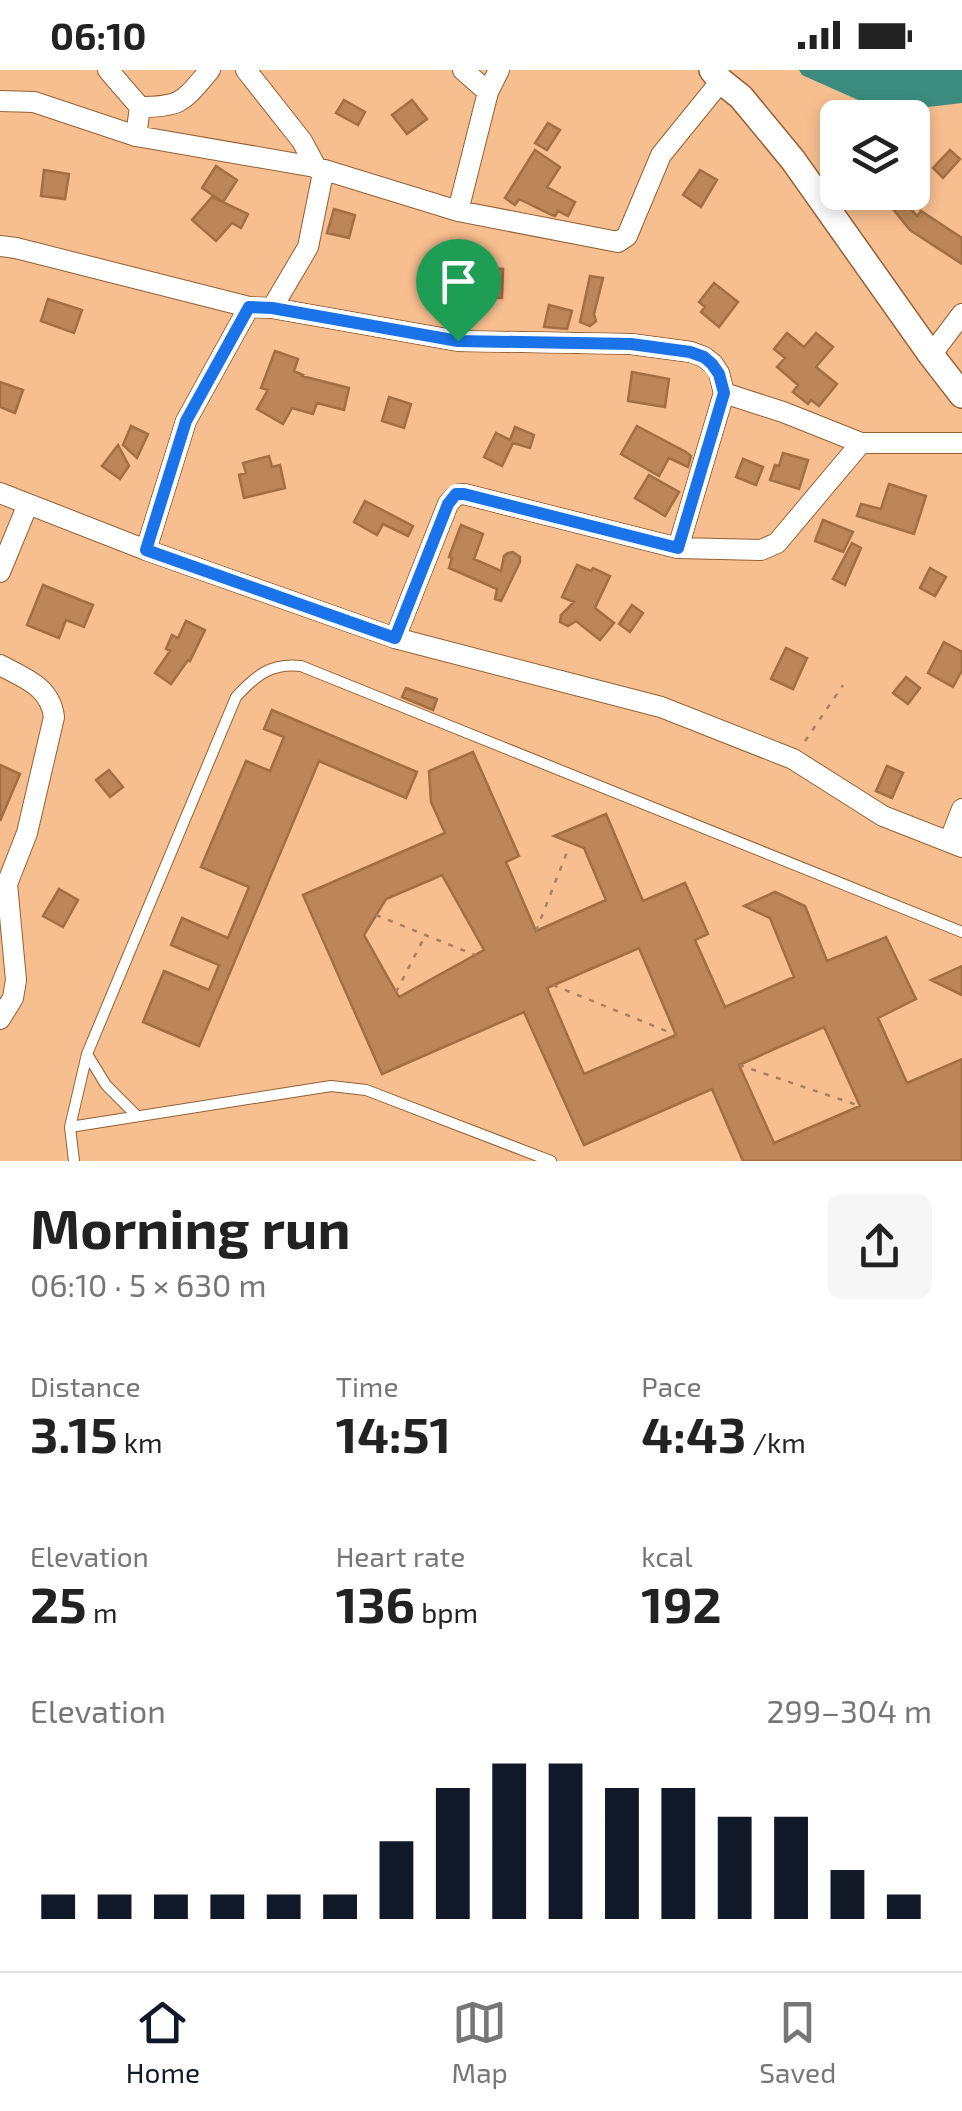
<!DOCTYPE html>
<meta charset="utf-8">
<style>
:root{--surface:#fff;--page:#f6f6f6;--text:#222;--muted:#767676;--line:#e0e0e0;--accent:#111827}
body{margin:0;font-family:"Exo 2",sans-serif;background:var(--page);color:var(--text);height:100vh;display:flex;flex-direction:column;font-size:38px;white-space:nowrap}
*{box-sizing:border-box;margin:0}
p{font-size:32px;color:var(--muted)}
.icon{flex:none;width:55px;height:55px;fill:none;stroke:currentColor;stroke-width:2;stroke-linecap:round;stroke-linejoin:round}
.map{position:relative;height:1091px;overflow:hidden}
.details{display:flex;flex-direction:column;background:var(--surface);flex:1}
.details>*{flex:none}
.fabs{position:absolute;left:820px;top:30px;display:grid;gap:20px}
.fabs a{display:grid;place-items:center;width:110px;height:110px;border-radius:15px;background:var(--surface);box-shadow:0 5px 15px #0003;font-size:50px}
.pin{position:absolute;display:grid;place-items:center;width:85px;height:85px;color:#fff;margin:-102px -42px;border-radius:50% 50% 50% 0;rotate:-45deg;box-shadow:0 0 10px #0007}
.pin .icon{rotate:45deg}
.round{display:grid;place-items:center;flex:none;width:105px;height:105px;border-radius:15px;background:var(--page)}
.overview{display:flex;align-items:center;justify-content:space-between;height:170px;padding:0 30px}
h1{font-size:55px;font-weight:700;line-height:75px}
.metrics{display:grid;grid-template-columns:repeat(3,1fr);gap:15px;height:170px;padding:10px 30px}
.metrics div{display:grid;align-content:center}
.metrics b{font-size:50px;font-weight:700}
.metrics small{font-size:28px;font-weight:400}
.metrics p{font-size:28px}
.chart{height:280px;padding:20px 30px}
.chart p{display:flex;justify-content:space-between}
.chart svg{width:100%;height:180px;margin-top:10px;stroke:var(--accent);stroke-width:6}
.status{display:flex;justify-content:space-between;align-items:center;height:70px;padding:0 50px;background:var(--surface);direction:ltr}
.status svg{height:28px;fill:currentColor}
.tab-bar{display:flex;justify-content:space-around;align-items:center;height:140px;border-top:2px solid var(--line);background:var(--surface);font-size:28px;color:var(--muted)}
.tab-bar a{display:grid;justify-items:center;gap:5px}
.tab-bar .current{color:var(--accent)}
.map>svg:first-child{display:block}
.water{fill:#3b8c7e}
.building{fill:#bc8659;stroke:#a36e41;stroke-width:2.5;fill-rule:evenodd}
.lines{fill:none;stroke-linecap:round;stroke-linejoin:round}
.service-casing{stroke:#946033;stroke-width:12}
.minor-casing{stroke:#946033;stroke-width:22}
.tertiary-casing{stroke:#946033;stroke-width:28}
.path{stroke:#a9805e;stroke-width:2.5;stroke-dasharray:5 8;stroke-linecap:butt}
.service{stroke:#fff;stroke-width:10}
.minor{stroke:#fff;stroke-width:20}
.tertiary{stroke:#fff;stroke-width:25}
.route-casing{stroke:#fff;stroke-width:20}
.route{stroke:#1a73e8;stroke-width:12}
</style>
<div class="status"><b>06:10</b><svg viewBox="0 0 49 12"><path d="M0 12V9h3v3zM5 12V6h3v6zM10 12V3h3v9zM15 12V0h3v12zM26 1h20v11H26zM47 4h2v5h-2z"/></svg></div>
<div class="map">
<svg width="962" height="1091" viewBox="0 0 962 1091">
<rect width="100%" height="100%" fill="#f7be8f"/>
<path class="water" d="M 799,0 L 962,0 L 962,33 L 885,42 L 802,5 Z"/>
<path class="building" d="M 344,30 L 365,42 L 358,55 L 336,43 Z
M 412,30 L 427,49 L 407,64 L 392,45 Z
M 548,53 L 560,60 L 547,80 L 535,73 Z
M 535,80 L 560,97 L 547,117 L 575,132 L 568,146 L 558,141 L 555,146 L 552,145 L 519,129 L 515,135 L 505,128 Z
M 950,80 L 960,89 L 943,108 L 933,98 Z
M 216,96 L 237,110 L 223,132 L 202,118 Z
M 44,100 L 69,104 L 65,129 L 41,126 Z
M 700,100 L 717,110 L 701,137 L 683,125 Z
M 898,124 L 917,146 L 921,141 L 962,168 L 962,194 L 910,160 L 888,133 Z
M 212,127 L 248,144 L 241,158 L 232,153 L 216,171 L 192,150 Z
M 334,139 L 355,145 L 349,168 L 327,163 Z
M 479,198 L 503,199 L 502,228 L 478,227 Z
M 590,206 L 603,208 L 594,244 L 596,251 L 590,256 L 580,252 Z
M 714,213 L 738,232 L 719,257 L 701,242 L 705,237 L 699,232 Z
M 48,229 L 82,240 L 74,263 L 41,251 Z
M 549,235 L 572,241 L 567,259 L 544,257 Z
M 787,263 L 804,277 L 816,263 L 833,277 L 816,297 L 837,314 L 819,336 L 811,330 L 808,334 L 793,322 L 798,315 L 777,297 L 785,288 L 774,279 Z
M 275,281 L 298,289 L 294,301 L 303,305 L 302,306 L 349,318 L 344,340 L 317,333 L 313,344 L 292,338 L 283,354 L 257,339 L 268,320 L 261,318 Z
M 632,302 L 669,309 L 665,337 L 628,331 Z
M 0,312 L 23,320 L 15,343 L 0,337 Z
M 389,327 L 411,334 L 404,358 L 382,351 Z
M 131,356 L 148,364 L 137,388 L 123,375 Z
M 637,356 L 686,382 L 691,386 L 688,397 L 669,388 L 659,406 L 621,384 Z
M 515,357 L 534,365 L 530,378 L 513,373 L 502,396 L 484,387 L 496,363 L 510,370 Z
M 118,375 L 129,396 L 120,409 L 102,396 Z
M 783,383 L 808,390 L 799,419 L 770,410 L 775,395 L 779,396 Z
M 269,386 L 272,397 L 280,395 L 285,418 L 244,428 L 239,405 L 246,403 L 243,393 Z
M 743,389 L 763,397 L 756,415 L 736,407 Z
M 649,405 L 679,422 L 665,446 L 635,428 Z
M 889,414 L 926,426 L 914,464 L 857,446 L 861,434 L 881,439 Z
M 365,431 L 413,456 L 408,466 L 383,454 L 377,465 L 354,452 Z
M 823,450 L 853,462 L 843,482 L 815,471 Z
M 461,455 L 483,464 L 474,489 L 501,501 L 504,486 L 508,483 L 513,482 L 520,487 L 520,492 L 501,531 L 495,529 L 497,519 L 449,498 L 452,488 L 449,487 Z
M 852,473 L 861,478 L 845,515 L 833,509 Z
M 577,495 L 591,501 L 593,498 L 610,506 L 595,538 L 614,553 L 600,570 L 576,551 L 568,556 L 560,552 L 561,545 L 574,532 L 562,527 Z
M 930,498 L 946,507 L 935,526 L 920,518 Z
M 43,515 L 93,535 L 84,557 L 66,550 L 59,568 L 27,555 Z
M 632,535 L 643,543 L 630,562 L 619,554 Z
M 186,551 L 205,560 L 190,591 L 188,590 L 171,614 L 155,603 L 170,581 L 166,579 L 172,565 L 178,568 Z
M 944,572 L 962,582 L 962,600 L 953,617 L 928,603 Z
M 786,578 L 807,588 L 793,619 L 771,609 Z
M 906,607 L 920,618 L 908,634 L 893,623 Z
M 406,618 L 437,629 L 433,640 L 402,627 Z
M 272,640 L 417,702 L 406,728 L 319,691 L 199,976 L 143,952 L 164,901 L 209,920 L 219,895 L 171,875 L 182,848 L 228,868 L 249,817 L 201,797 L 246,691 L 270,701 L 284,667 L 264,659 Z
M 473,682 L 519,786 L 506,792 L 536,861 L 606,830 L 584,778 L 554,766 L 606,744 L 643,831 L 685,813 L 708,864 L 695,870 L 725,937 L 794,907 L 770,848 L 744,836 L 775,822 L 805,836 L 827,891 L 886,867 L 916,929 L 878,948 L 907,1013 L 962,989 L 962,1091 L 743,1091 L 712,1019 L 584,1075 L 524,942 L 382,1004 L 303,825 L 445,763 L 431,732 L 429,701 ZM 442,805 L 484,880 L 399,927 L 364,865 L 386,829 ZM 639,878 L 676,965 L 584,1004 L 547,918 ZM 824,957 L 860,1036 L 774,1073 L 739,995 Z
M 0,695 L 20,704 L 0,751 Z
M 887,696 L 903,703 L 892,728 L 876,721 Z
M 109,700 L 123,717 L 110,727 L 96,710 Z
M 59,819 L 78,830 L 63,857 L 43,846 Z
M 962,896 L 962,925 L 931,910 Z"/>
<g class="lines">
<defs>
<path id="service" d="M 87,984 L 106,1015 L 136,1045
M 70,1057 L 331,1016 L 366,1020 L 551,1091
M 74,1091 L 70,1057 L 87,984 L 236,627 C 256,605 271,593 301,596 L 962,862"/>
<path id="minor" d="M 108,0 L 140,37
M 246,0 L 302,71 L 317,99 L 323,103 L 308,177 L 272,238
M 463,0 L 488,22
M 0,31 L 34,32 L 136,66 L 140,37 C 183,37 183,31 210,0
M 136,66 L 315,97 L 458,141 L 618,172 L 627,166 L 661,85 L 721,11
M 458,141 L 488,22 L 499,0
M 0,176 L 16,178 L 249,237 L 272,238 L 458,271 L 631,274 L 691,282 L 704,287 L 713,294 L 719,303 L 724,323 L 783,342 L 861,373 L 962,373
M 931,285 L 962,244
M 0,423 L 146,480 L 395,568 L 661,637 L 793,689 L 883,746 L 962,777
M 678,478 L 724,323
M 146,480 L 186,351 L 249,237
M 0,502 L 28,434
M 395,568 L 448,434 L 456,425 L 464,424 L 678,478 L 761,480 L 777,473 L 861,373
M 0,595 C 24,608 50,616 54,647 L 27,763 L 7,814 L 16,910 L 13,928 L 0,949
M 949,772 L 962,739"/>
<path id="tertiary" d="M 712,0 L 721,11 L 741,27 L 793,90 L 931,285 L 962,325"/>
</defs>
<use href="#service" class="service-casing"/>
<use href="#minor" class="minor-casing"/>
<use href="#tertiary" class="tertiary-casing"/>
<path class="path" d="M 805,671 L 843,615
M 376,845 L 475,885
M 536,861 L 569,777
M 553,915 L 676,965
M 396,922 L 425,866
M 739,995 L 860,1036"/>
<use href="#service" class="service"/>
<use href="#minor" class="minor"/>
<use href="#tertiary" class="tertiary"/>
</g>
<g class="lines">
<defs>
<path id="route" d="M 249,237 L 272,238 L 458,271 L 631,274 L 690,282 L 704,287 L 712,294 L 719,304 L 724,323 L 678,478 L 464,424 L 456,424 L 448,434 L 395,568 L 146,480 L 186,351 Z"/>
</defs>
<use href="#route" class="route-casing"/>
<use href="#route" class="route"/>
</g>
</svg>
<div class="fabs">
<a><svg class="icon" aria-label="layers" viewBox="0 0 24 24"><path d="M12 4l9 5-9 5-9-5zM3 14l9 5 9-5"/></svg></a>
</div>
<div class="pin" style="left:458px;top:271px;background:#1e9e55"><svg class="icon" aria-label="arrive" viewBox="0 0 24 24"><path d="M6 21V4h12l-3 4 3 4H6"/></svg></div>
</div>
<section class="details">
<div class="overview"><div><h1>Morning run</h1><p>06:10 · 5 × 630 m</p></div><a class="round"><svg class="icon" aria-label="share" viewBox="0 0 24 24"><path d="M12 15V3M7 8l5-5 5 5M5 13v7h14v-7"/></svg></a></div>
<div class="metrics">
<div><p>Distance</p><b>3.15<small> km</small></b></div>
<div><p>Time</p><b>14:51</b></div>
<div><p>Pace</p><b>4:43<small> /km</small></b></div>
</div>
<div class="metrics">
<div><p>Elevation</p><b>25<small> m</small></b></div>
<div><p>Heart rate</p><b>136<small> bpm</small></b></div>
<div><p>kcal</p><b>192</b></div>
</div>
<div class="chart"><p><span>Elevation</span>299–304 m</p>
<svg viewBox="0 0 160 44" preserveAspectRatio="none"><path d="M5 44V38M15 44V38M25 44V38M35 44V38M45 44V38M55 44V38M65 44V25M75 44V12M85 44V6M95 44V6M105 44V12M115 44V12M125 44V19M135 44V19M145 44V32M155 44V38"/></svg>
</div>
</section>
<nav class="tab-bar">
<a class="current"><svg class="icon" aria-label="home" viewBox="0 0 24 24"><path d="M3 11l9-7 9 7M6 9v11h12V9"/></svg>Home</a>
<a><svg class="icon" aria-label="map" viewBox="0 0 24 24"><path d="M3 6l6-2 6 2 6-2v14l-6 2-6-2-6 2zM9 4v14M15 6v14"/></svg>Map</a>
<a><svg class="icon" aria-label="saved" viewBox="0 0 24 24"><path d="M7 4h10v16l-5-4-5 4z"/></svg>Saved</a>
</nav>
